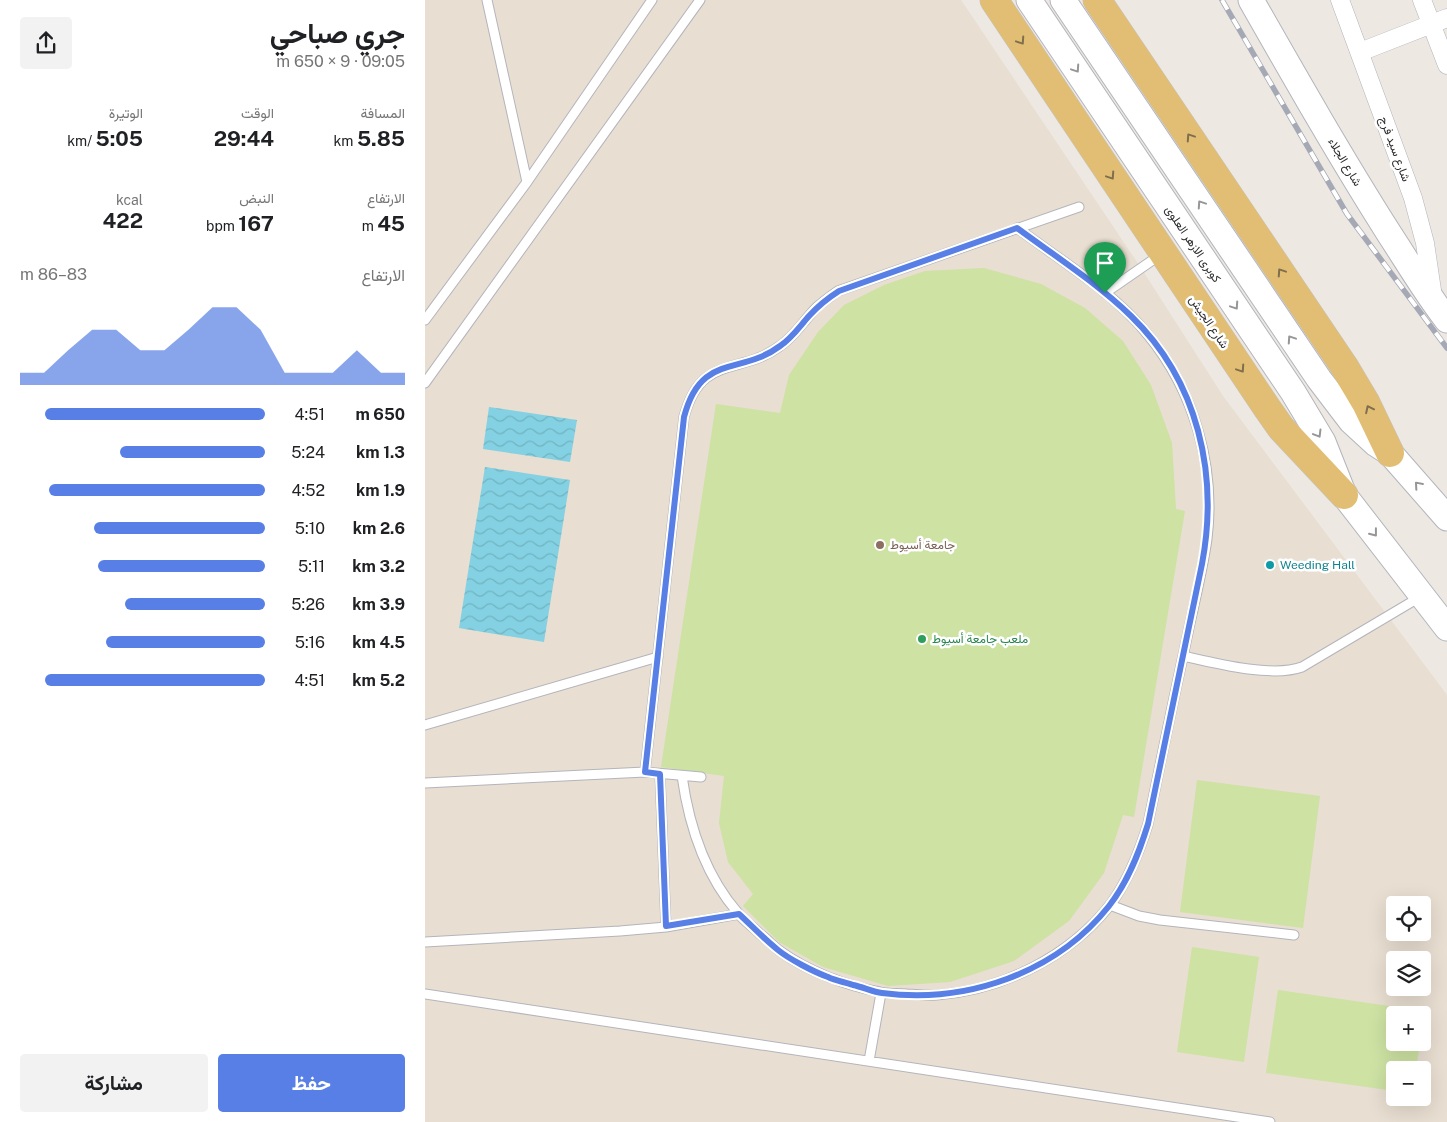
<!DOCTYPE html>
<html lang="ar">
<meta charset="utf-8">
<style>
:root{--surface:#fff;--page:#f2f2f2;--text:#202124;--muted:#757577;--accent:#577fe5}
body{margin:0;font-family:"Public Sans",Vazirmatn,sans-serif;background:var(--page);color:var(--text);direction:rtl;height:100vh;display:flex;flex-direction:column;font-size:19px;white-space:nowrap}
*{box-sizing:border-box;margin:0}
p{font-size:16px;color:var(--muted)}
.icon{flex:none;width:28px;height:28px;fill:none;stroke:currentColor;stroke-width:2;stroke-linecap:round;stroke-linejoin:round}
.map{position:relative;flex:1;overflow:hidden;direction:ltr}
.drawer{display:flex;flex-direction:column;background:var(--surface);width:425px}
.drawer>*{flex:none}
.fabs{position:absolute;left:961px;top:896px;display:grid;gap:10px}
.fabs a{display:grid;place-items:center;width:45px;height:45px;border-radius:5px;background:var(--surface);box-shadow:0 5px 20px #0002;font-size:25px}
.pin{position:absolute;display:grid;place-items:center;width:42px;height:42px;color:#fff;margin:-51px -21px;border-radius:50% 50% 50% 0;rotate:-45deg;box-shadow:0 0 5px #0007}
.pin .icon{rotate:45deg}
.round{display:grid;place-items:center;flex:none;width:52px;height:52px;border-radius:5px;background:var(--page)}
.summary{display:flex;align-items:center;justify-content:space-between;height:85px;padding:0 20px}
h1{font-size:28px;font-weight:700;line-height:38px}
.stats{display:grid;grid-template-columns:repeat(3,1fr);gap:8px;height:85px;padding:5px 20px}
.stats div{display:grid;align-content:center}
.stats b{font-size:21px;font-weight:700}
.stats small{font-size:14px;font-weight:400}
.stats p{font-size:14px}
.chart{height:140px;padding:10px 20px}
.chart p{display:flex;justify-content:space-between}
.chart svg{width:100%;height:90px;margin-top:5px;fill:var(--accent);opacity:.7}
.cta{display:flex;gap:10px;margin-top:auto;padding:10px 20px}
.cta a{flex:1;height:58px;border-radius:5px;background:var(--accent);color:#fff;font-size:20px;font-weight:700;line-height:58px;text-align:center}
.cta a+a{background:var(--page);color:var(--text)}
ul{padding:0 20px;list-style:none;font-size:16px}
li{display:grid;grid-template-columns:80px 60px 1fr;align-items:center;height:38px}
li i{height:12px;border-radius:6px;background:var(--accent)}
main{display:flex;flex:1;min-height:0}
.map>svg:first-child{display:block}
.education{fill:#e8ded1;fill-rule:evenodd}
.pitch{fill:#cde2a3}
.water{fill:url(#water-waves)}
.lines{fill:none;stroke-linecap:round;stroke-linejoin:round}
.lane-casing{stroke:#b3b5bc;stroke-width:11}
.street-casing{stroke:#b3b5bc;stroke-width:19}
.secondary-casing{stroke:#b3b5bc;stroke-width:27}
.primary-casing{stroke:#c4c4c4;stroke-width:29}
.lane{stroke:#fff;stroke-width:9}
.street{stroke:#fff;stroke-width:18}
.secondary{stroke:#fff;stroke-width:25}
.primary{stroke:#e1be74;stroke-width:28}
.rail-casing{stroke:#a5a9b5;stroke-width:5.5}
.rail{stroke:#fff;stroke-width:4;stroke-dasharray:11;stroke-linecap:butt}
.oneway{stroke:#7f6f4e}
.oneway2{stroke:#969696}
.route-casing{stroke:#fff;stroke-width:10}
.route{stroke:#577fe5;stroke-width:6}
.education-dot{fill:#8d6e63;stroke:#fff;stroke-width:2}
.culture-dot{fill:#0f9aa8;stroke:#fff;stroke-width:2}
.leisure-dot{fill:#2e9e5b;stroke:#fff;stroke-width:2}
.labels{text-anchor:middle;dominant-baseline:central;stroke-width:5;stroke-linejoin:round;paint-order:stroke}
.street-label{font-size:12px;fill:#2e2e2e;stroke:#fff}
.education-label{font-size:12px;fill:#785e54;stroke:#fff;text-anchor:start}
.culture-label{font-size:12px;fill:#0d838f;stroke:#fff;text-anchor:start}
.leisure-label{font-size:12px;fill:#27864d;stroke:#fff;text-anchor:start}
</style>
<main>
<div class="map">
<svg width="1022" height="1122" viewBox="0 0 1022 1122">
<defs>
<pattern id="water-waves" width="16" height="10" patternUnits="userSpaceOnUse" patternTransform="scale(1.25)"><rect width="16" height="10" fill="#83d1e2"/><path d="M0 5q4-4 8 0t8 0" fill="none" stroke="#71b4c2"/></pattern>
</defs>
<rect width="100%" height="100%" fill="#ede8e2"/>
<path class="education" d="M 0,0 L 536,0 L 716,268 L 798,396 L 1022,695 L 1022,1122 L 0,1122 ZM 970,905 L 998,905 L 998,932 L 970,932 ZM 970,960 L 998,960 L 998,988 L 970,988 ZM 970,1015 L 998,1015 L 998,1042 L 970,1042 ZM 970,1070 L 998,1070 L 998,1098 L 970,1098 Z"/>
<path class="pitch" d="M 559,268 L 616,284 L 660,308 L 698,341 L 726,385 L 747,443 L 751,509 L 760,511 L 709,817 L 698,815 L 679,873 L 644,921 L 589,961 L 525,982 L 463,986 L 398,967 L 354,942 L 318,906 L 328,894 L 303,862 L 294,823 L 299,776 L 236,767 L 291,404 L 355,413 L 364,375 L 393,332 L 419,305 L 459,285 L 500,271 Z
M 772,780 L 895,796 L 878,928 L 755,912 Z
M 767,947 L 834,957 L 819,1062 L 752,1052 Z
M 853,990 L 999,1011 L 998,1024 L 998,1015 L 970,1015 L 970,1042 L 995,1043 L 991,1070 L 970,1070 L 970,1091 L 841,1073 Z"/>
<path class="water" d="M 64,407 L 152,420 L 145,462 L 58,449 Z
M 60,467 L 145,480 L 119,642 L 34,628 Z"/>
<g class="lines">
<defs>
<path id="lane" d="M 62,0 L 102,182
M 680,293 L 735,255
M 0,320 L 102,182 L 227,0
M 0,383 L 275,0
M 758,656 C 789,663 847,678 877,667 L 995,597
M 0,725 L 233,657
M 220,772 L 259,417 C 276,353 315,376 355,346 C 370,336 379,320 392,307 C 399,301 406,296 413,291 L 654,207
M 235,774 L 241,927
M 257,776 C 264,826 279,874 313,913 C 319,921 328,927 335,934 C 342,939 348,946 355,951 C 382,971 422,986 455,992 C 464,994 473,993 482,994 C 492,994 502,996 512,995 C 577,990 644,957 685,905 C 703,881 714,853 723,824 C 735,765 747,706 760,647 C 767,611 777,575 782,539 C 791,467 769,391 723,335 C 690,293 635,260 592,228
M 0,783 L 220,772 L 276,777
M 685,905 L 714,916 L 735,920 L 869,935
M 0,942 L 195,931 L 241,927 L 314,914
M 0,994 L 845,1122
M 444,1061 L 456,993"/>
<path id="street" d="M 915,0 L 988,198 L 1000,243 L 1008,297
M 997,0 L 1022,65
M 935,52 L 1022,18"/>
<path id="secondary" d="M 604,0 L 868,392 L 898,442 L 919,495 L 1022,628
M 638,0 L 894,379 L 926,421 L 951,444 L 965,453 L 1022,518
M 826,0 C 871,79 916,158 965,235 C 984,264 1001,293 1022,320"/>
<path id="primary" d="M 569,0 L 842,408 L 856,428 L 919,495
M 672,0 L 919,366 L 941,403 L 965,453"/>
</defs>
<use href="#lane" class="lane-casing"/>
<use href="#street" class="street-casing"/>
<use href="#secondary" class="secondary-casing"/>
<use href="#primary" class="primary-casing"/>
<use href="#lane" class="lane"/>
<use href="#street" class="street"/>
<use href="#secondary" class="secondary"/>
<use href="#primary" class="primary"/>
<defs>
<path id="rail" d="M 797,0 L 922,214 L 1022,348"/>
</defs>
<use href="#rail" class="rail-casing"/>
<use href="#rail" class="rail"/>
</g>
<defs><path id="oneway-chevron" d="M-2-3.5L2.5 0L-2 3.5" fill="none" stroke-width="1.6" stroke-linecap="round" stroke-linejoin="round" transform="scale(1.25)"/></defs>
<g class="oneway">
<use href="#oneway-chevron" transform="translate(596 41) rotate(56)"/>
<use href="#oneway-chevron" transform="translate(765 137) rotate(-124)"/>
<use href="#oneway-chevron" transform="translate(686 176) rotate(56)"/>
<use href="#oneway-chevron" transform="translate(856 272) rotate(-124)"/>
<use href="#oneway-chevron" transform="translate(816 369) rotate(56)"/>
<use href="#oneway-chevron" transform="translate(944 409) rotate(-116)"/>
</g>
<g class="oneway2">
<use href="#oneway-chevron" transform="translate(651 69) rotate(56)"/>
<use href="#oneway-chevron" transform="translate(776 204) rotate(-124)"/>
<use href="#oneway-chevron" transform="translate(810 306) rotate(56)"/>
<use href="#oneway-chevron" transform="translate(866 339) rotate(-124)"/>
<use href="#oneway-chevron" transform="translate(893 434) rotate(59)"/>
<use href="#oneway-chevron" transform="translate(993 485) rotate(-131)"/>
<use href="#oneway-chevron" transform="translate(949 533) rotate(52)"/>
</g>
<g class="lines">
<defs>
<path id="route" d="M 592,228 C 630,256 672,283 706,316 C 773,381 794,474 777,564 L 723,824 C 714,853 703,882 684,906 C 631,973 542,1004 457,993 C 448,992 438,987 428,985 C 420,982 411,981 403,977 C 389,972 364,959 353,950 C 339,939 327,926 314,914 L 241,926 L 235,774 L 220,772 L 259,417 C 276,352 315,376 355,346 C 367,338 375,326 384,316 C 393,306 403,298 414,291 Z"/>
</defs>
<use href="#route" class="route-casing"/>
<use href="#route" class="route"/>
</g>
<circle class="education-dot" cx="455" cy="545" r="5"/>
<circle class="culture-dot" cx="845" cy="565" r="5"/>
<circle class="leisure-dot" cx="497" cy="639" r="5"/>
<g class="labels">
<g class="street-label">
<text transform="translate(970 149) rotate(70)">شارع سيد فرج</text>
<text transform="translate(920 162) rotate(59)">شارع الجلاء</text>
<text transform="translate(768 244) rotate(56)">كوبرى الازهر العلوى</text>
<text transform="translate(784 322) rotate(56)">شارع الجيش</text>
</g>
<g class="education-label">
<text x="465" y="545">جامعة أسيوط</text>
</g>
<g class="culture-label">
<text x="855" y="565">Weeding Hall</text>
</g>
<g class="leisure-label">
<text x="507" y="639">ملعب جامعة أسيوط</text>
</g>
</g>
</svg>
<div class="fabs">
<a><svg class="icon" aria-label="locate" viewBox="0 0 24 24"><circle cx="12" cy="12" r="6"/><path d="M12 2v4M12 18v4M2 12h4M18 12h4"/></svg></a>
<a><svg class="icon" aria-label="layers" viewBox="0 0 24 24"><path d="M12 4l9 5-9 5-9-5zM3 14l9 5 9-5"/></svg></a>
<a>+</a>
<a>−</a>
</div>
<div class="pin" style="left:680px;top:293px;background:#1e9e55"><svg class="icon" aria-label="arrive" viewBox="0 0 24 24"><path d="M6 21V4h12l-3 4 3 4H6"/></svg></div>
</div>
<section class="drawer">
<div class="summary"><div><h1>جري صباحي</h1><p>09:05 · 9 × 650 m</p></div><a class="round"><svg class="icon" aria-label="share" viewBox="0 0 24 24"><path d="M12 15V3M7 8l5-5 5 5M5 13v7h14v-7"/></svg></a></div>
<div class="stats">
<div><p>المسافة</p><b>5.85<small> km</small></b></div>
<div><p>الوقت</p><b>29:44</b></div>
<div><p>الوتيرة</p><b>5:05<small> /km</small></b></div>
</div>
<div class="stats">
<div><p>الارتفاع</p><b>45<small> m</small></b></div>
<div><p>النبض</p><b>167<small> bpm</small></b></div>
<div><p>kcal</p><b>422</b></div>
</div>
<div class="chart"><p><span>الارتفاع</span>83–86 m</p>
<svg viewBox="0 0 160 44" preserveAspectRatio="none"><path d="M0 44V38L10 38L20 27L30 17L40 17L50 27L60 27L70 17L80 6L90 6L100 17L110 38L120 38L130 38L140 27L150 38L160 38V44z"/></svg>
</div>
<ul>
<li><b>650 m</b>4:51<i style="width:90%"></i></li>
<li><b>1.3 km</b>5:24<i style="width:59%"></i></li>
<li><b>1.9 km</b>4:52<i style="width:88%"></i></li>
<li><b>2.6 km</b>5:10<i style="width:70%"></i></li>
<li><b>3.2 km</b>5:11<i style="width:68%"></i></li>
<li><b>3.9 km</b>5:26<i style="width:57%"></i></li>
<li><b>4.5 km</b>5:16<i style="width:65%"></i></li>
<li><b>5.2 km</b>4:51<i style="width:90%"></i></li>
</ul>
<div class="cta"><a>حفظ</a><a>مشاركة</a></div>
</section>
</main>
